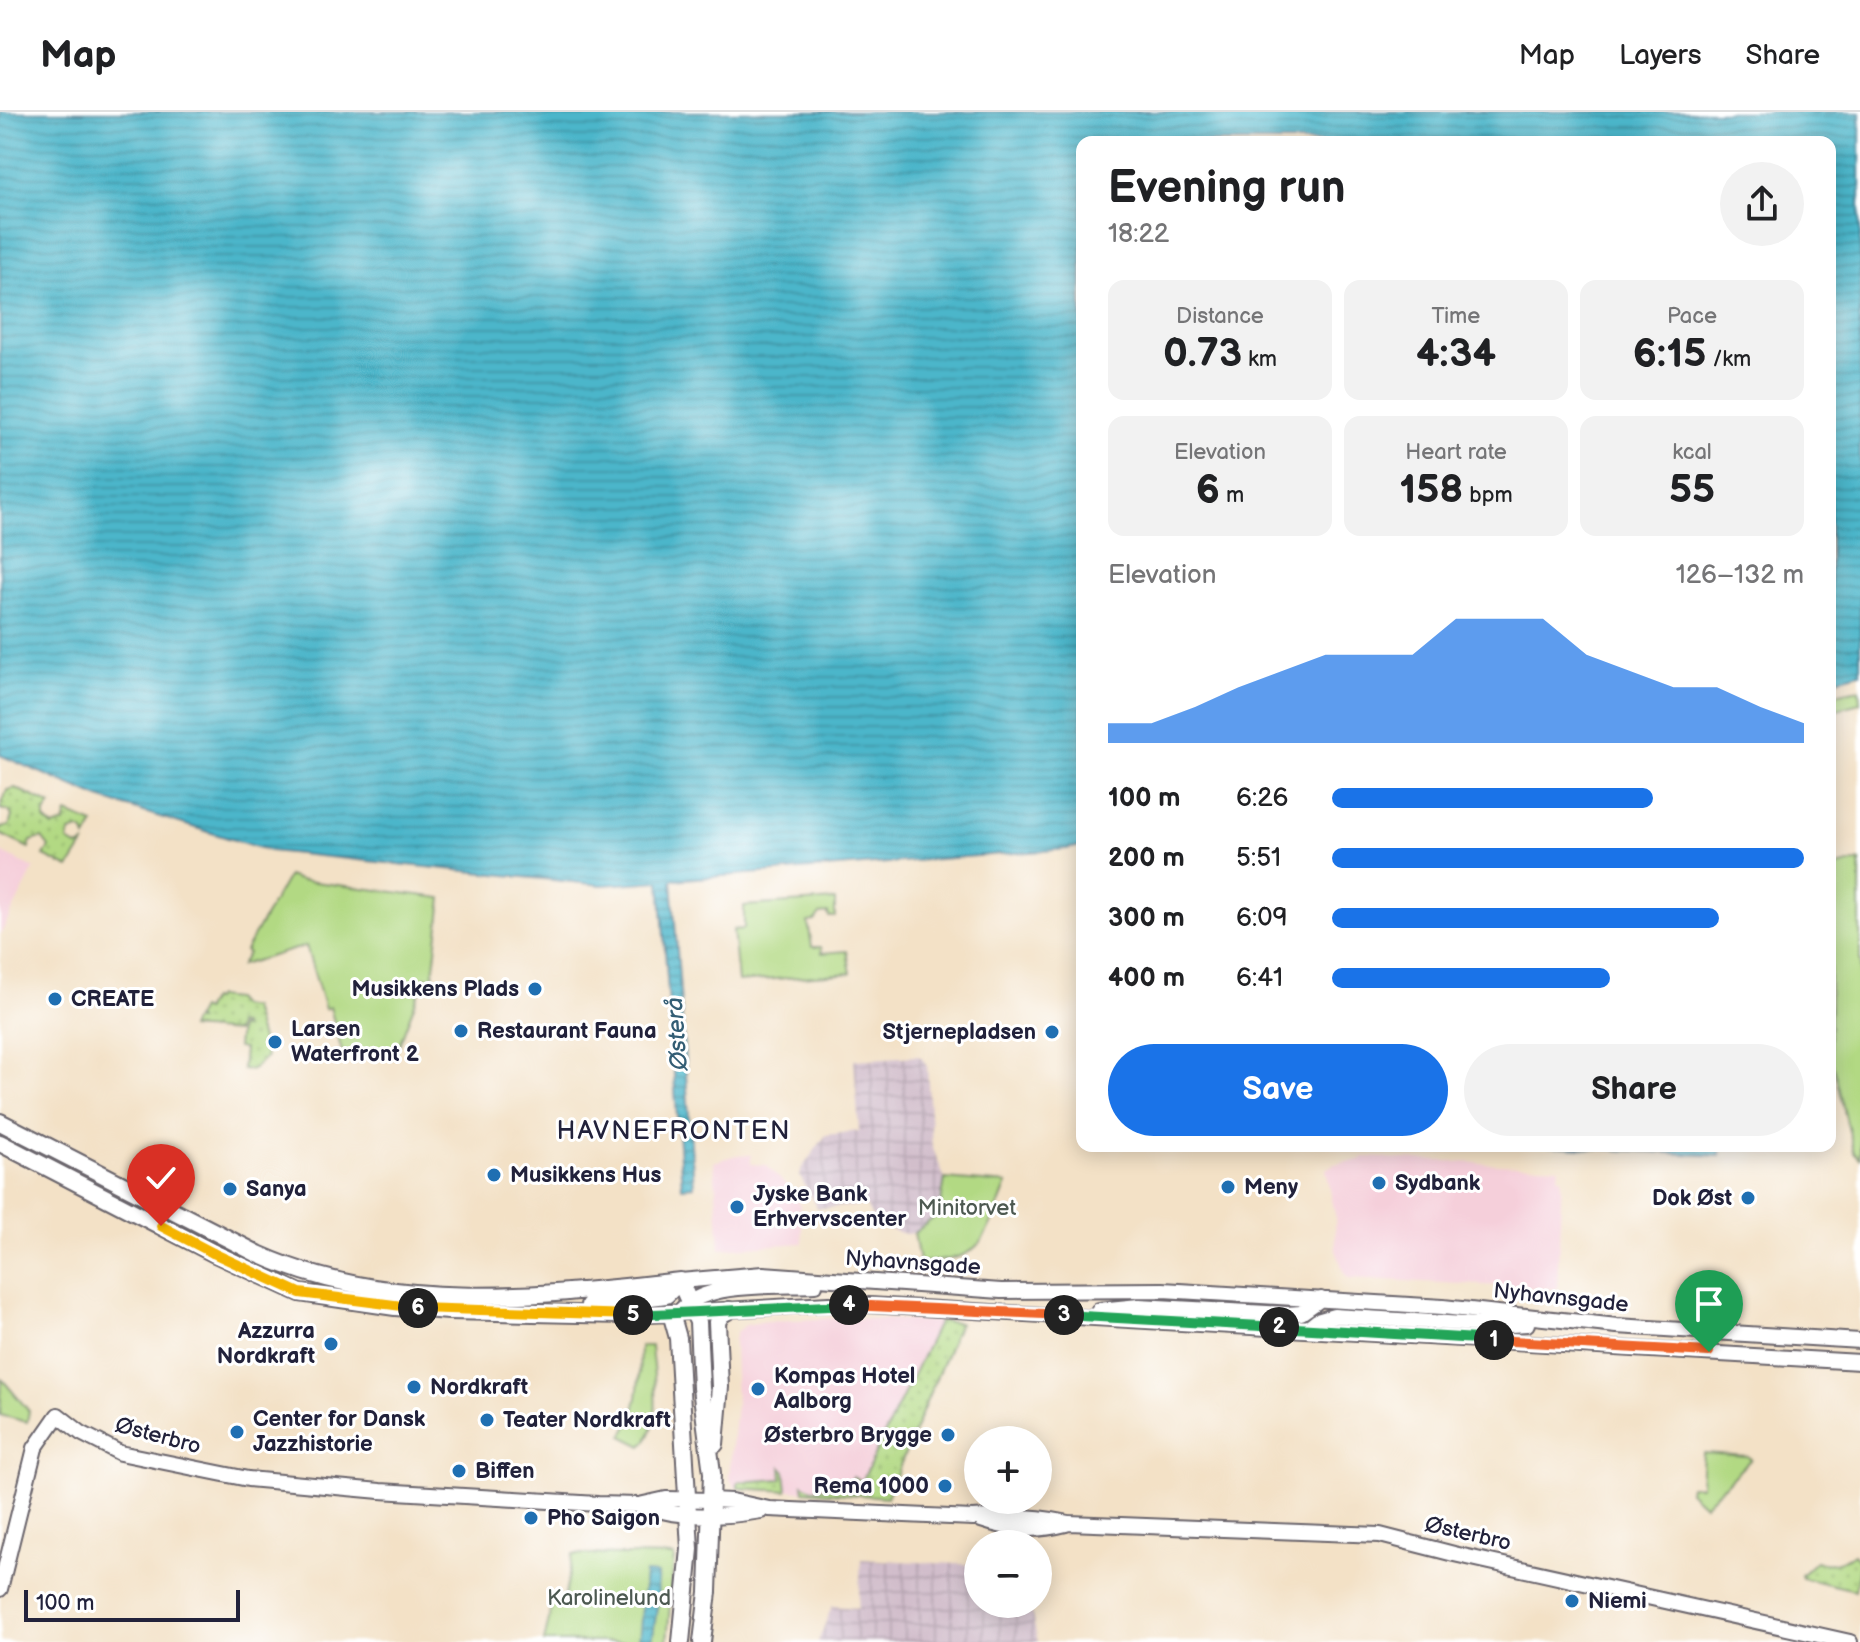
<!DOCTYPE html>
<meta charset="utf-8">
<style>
:root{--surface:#fff;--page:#f2f2f2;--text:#202124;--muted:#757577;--line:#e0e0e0;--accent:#1a73e8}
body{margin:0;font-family:"Balsamiq Sans",sans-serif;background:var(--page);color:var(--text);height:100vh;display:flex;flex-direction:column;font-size:30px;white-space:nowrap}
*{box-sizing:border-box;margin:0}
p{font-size:26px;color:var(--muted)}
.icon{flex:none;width:44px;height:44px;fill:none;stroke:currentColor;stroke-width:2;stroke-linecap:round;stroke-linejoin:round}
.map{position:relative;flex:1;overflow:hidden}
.sheet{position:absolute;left:1076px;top:24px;width:760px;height:1016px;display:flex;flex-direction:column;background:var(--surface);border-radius:16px;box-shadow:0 4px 20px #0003}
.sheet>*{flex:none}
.controls{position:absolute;left:964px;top:1314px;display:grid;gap:16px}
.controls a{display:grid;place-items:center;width:88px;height:88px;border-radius:50%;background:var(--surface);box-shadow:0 4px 20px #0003;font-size:40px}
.scale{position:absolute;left:24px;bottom:20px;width:216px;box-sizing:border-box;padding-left:8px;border:4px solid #22223b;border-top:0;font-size:22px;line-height:28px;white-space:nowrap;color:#22223b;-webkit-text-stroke:6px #fff;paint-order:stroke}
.pin{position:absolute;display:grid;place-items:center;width:68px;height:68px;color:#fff;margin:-82px -34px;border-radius:50% 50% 50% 0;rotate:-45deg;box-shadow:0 0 8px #0007}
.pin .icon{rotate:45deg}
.km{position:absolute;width:40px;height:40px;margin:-20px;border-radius:50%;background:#222;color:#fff;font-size:22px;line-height:40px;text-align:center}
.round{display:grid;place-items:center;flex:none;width:84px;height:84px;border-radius:42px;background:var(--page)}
.overview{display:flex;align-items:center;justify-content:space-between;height:136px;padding:0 32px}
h1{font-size:44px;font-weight:600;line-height:60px}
.figures{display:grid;grid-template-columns:repeat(3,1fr);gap:12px;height:136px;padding:8px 32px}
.figures div{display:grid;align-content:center;border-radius:16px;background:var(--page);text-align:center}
.figures b{font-size:40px;font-weight:600}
.figures small{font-size:22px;font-weight:400}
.figures p{font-size:22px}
.chart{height:224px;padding:16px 32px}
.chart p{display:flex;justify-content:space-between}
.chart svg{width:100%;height:144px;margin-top:8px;fill:var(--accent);opacity:.7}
.action{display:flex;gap:16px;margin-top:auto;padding:16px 32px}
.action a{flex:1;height:92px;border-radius:48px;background:var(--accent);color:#fff;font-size:32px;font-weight:600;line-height:92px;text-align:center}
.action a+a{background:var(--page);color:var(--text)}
ul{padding:0 32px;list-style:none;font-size:26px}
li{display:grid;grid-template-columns:128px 96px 1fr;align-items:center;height:60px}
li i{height:20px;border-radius:10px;background:var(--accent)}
header{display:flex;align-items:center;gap:48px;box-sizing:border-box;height:112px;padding:0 40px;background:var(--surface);border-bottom:2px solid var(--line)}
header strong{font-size:38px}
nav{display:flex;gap:44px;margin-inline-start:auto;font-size:28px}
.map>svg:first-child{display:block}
.built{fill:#f5cfda}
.industrial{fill:url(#industrial-grid)}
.grass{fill:url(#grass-dots);stroke:#6a7e5f;stroke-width:2}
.green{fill:#b2d983;stroke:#6a7e5f;stroke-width:2}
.water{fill:url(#water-rules);stroke:#376c82;stroke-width:2}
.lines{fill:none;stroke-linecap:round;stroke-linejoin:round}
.tertiary-casing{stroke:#6b656c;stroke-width:18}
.secondary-casing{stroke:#6b656c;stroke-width:20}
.tertiary{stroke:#fff;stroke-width:14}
.secondary{stroke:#fff;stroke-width:16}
.split-1-casing{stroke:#fff;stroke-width:16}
.split-2-casing{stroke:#fff;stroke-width:16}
.split-3-casing{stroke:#fff;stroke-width:16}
.split-4-casing{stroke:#fff;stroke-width:16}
.split-5-casing{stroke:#fff;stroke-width:16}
.split-6-casing{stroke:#fff;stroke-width:16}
.split-7-casing{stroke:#fff;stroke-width:16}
.split-8-casing{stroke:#fff;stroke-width:16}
.split-1{stroke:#f0652b;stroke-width:10}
.split-2{stroke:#22a559;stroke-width:10}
.split-3{stroke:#22a559;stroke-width:10}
.split-4{stroke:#f0652b;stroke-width:10}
.split-5{stroke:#22a559;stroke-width:10}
.split-6{stroke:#f5b400;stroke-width:10}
.split-7{stroke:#f5b400;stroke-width:10}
.split-8{stroke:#f5b400;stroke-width:10}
.poi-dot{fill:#1f6fb2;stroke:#fff;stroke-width:3}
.labels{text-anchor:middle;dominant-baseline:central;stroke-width:6;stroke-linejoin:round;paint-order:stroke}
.poi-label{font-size:22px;font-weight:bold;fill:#22223b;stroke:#fff;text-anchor:start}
.park-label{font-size:22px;fill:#4d5951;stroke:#fff}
.street-label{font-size:22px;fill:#22223b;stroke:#fff}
.water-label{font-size:24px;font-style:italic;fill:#335d74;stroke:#fff}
.quarter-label{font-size:26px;letter-spacing:2px;fill:#22223b;stroke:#fff}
</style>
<header>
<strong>Map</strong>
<nav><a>Map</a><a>Layers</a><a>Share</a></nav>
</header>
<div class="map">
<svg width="1860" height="1530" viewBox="0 0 1860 1530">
<defs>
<pattern id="industrial-grid" width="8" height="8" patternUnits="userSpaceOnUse" patternTransform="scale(2)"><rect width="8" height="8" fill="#d1bdcb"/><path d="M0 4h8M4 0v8" fill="none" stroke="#b3a2af"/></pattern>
<pattern id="grass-dots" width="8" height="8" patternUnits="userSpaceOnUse" patternTransform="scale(2)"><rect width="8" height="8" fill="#b2d983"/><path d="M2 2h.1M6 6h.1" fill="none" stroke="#99ba72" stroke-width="1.8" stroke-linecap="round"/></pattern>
<pattern id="water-rules" width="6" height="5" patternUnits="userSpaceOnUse" patternTransform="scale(2)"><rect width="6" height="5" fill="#4cb6ca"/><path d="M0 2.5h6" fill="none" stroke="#3f94a5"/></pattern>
</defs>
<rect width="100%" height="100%" fill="#fff"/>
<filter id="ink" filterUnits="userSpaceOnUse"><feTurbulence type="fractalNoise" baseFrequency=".0125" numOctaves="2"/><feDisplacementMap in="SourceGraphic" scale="16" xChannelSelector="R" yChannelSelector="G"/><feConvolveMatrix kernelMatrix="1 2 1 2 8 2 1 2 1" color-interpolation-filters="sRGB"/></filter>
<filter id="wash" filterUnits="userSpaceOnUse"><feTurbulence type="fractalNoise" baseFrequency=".006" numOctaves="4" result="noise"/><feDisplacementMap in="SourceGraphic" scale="32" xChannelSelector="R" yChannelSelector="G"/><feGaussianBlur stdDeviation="1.8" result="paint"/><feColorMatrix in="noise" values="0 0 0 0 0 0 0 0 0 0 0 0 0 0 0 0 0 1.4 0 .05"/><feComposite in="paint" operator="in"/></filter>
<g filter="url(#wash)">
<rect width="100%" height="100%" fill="#f3e1c6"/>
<path class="built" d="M 0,739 L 34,757 L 0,823 Z
M 737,1043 L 751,1043 L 751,1052 L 766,1053 L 791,1078 L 800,1093 L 803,1131 L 720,1137 L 714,1050 Z
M 1363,1045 L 1559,1055 L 1558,1065 L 1562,1065 L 1557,1177 L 1348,1166 L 1344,1161 L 1336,1138 L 1335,1102 L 1326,1057 L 1334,1052 L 1362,1048 Z
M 846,1206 L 939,1209 L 857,1382 L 735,1375 L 729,1365 L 736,1293 L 734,1228 L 737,1219 L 746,1213 L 767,1209 Z"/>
<path class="industrial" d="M 916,944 L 921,945 L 927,954 L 932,1034 L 945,1067 L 939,1102 L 914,1121 L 906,1122 L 882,1116 L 873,1107 L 866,1094 L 817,1096 L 800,1064 L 802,1056 L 826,1023 L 859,1019 L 854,948 Z
M 861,1447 L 978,1453 L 978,1492 L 1030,1494 L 1038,1530 L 818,1530 L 832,1494 L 858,1496 Z"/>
<path class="grass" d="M 15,676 L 51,693 L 45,701 L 45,708 L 53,715 L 64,711 L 67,701 L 94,712 L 86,726 L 84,720 L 79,717 L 70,720 L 68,729 L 78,735 L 84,732 L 69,756 L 44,744 L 49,735 L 42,726 L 31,729 L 29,736 L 0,722 L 0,716 L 9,714 L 12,704 L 9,699 L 0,697 L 7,678 Z
M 216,885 L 234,887 L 240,894 L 252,896 L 266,945 L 252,958 L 242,957 L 244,937 L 237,936 L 239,915 L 243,916 L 242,913 L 237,912 L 236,920 L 190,916 L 193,909 L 198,909 L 195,906 L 200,897 L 204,899 L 211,887 L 214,888 Z
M 939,1209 L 959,1211 L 887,1385 L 804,1379 L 803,1372 L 812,1377 L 848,1374 L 853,1365 L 862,1369 Z
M 781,1355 L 785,1359 L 787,1379 L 738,1376 L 738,1370 L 782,1367 Z
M 1853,1442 L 1860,1449 L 1855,1478 L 1802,1466 L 1801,1463 L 1816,1449 C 1827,1455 1844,1449 1853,1442 Z"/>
<path class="green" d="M 1859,577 L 1860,591 L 1830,599 L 1830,583 Z
M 1860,749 L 1860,1046 L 1854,1040 L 1830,941 L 1830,757 Z
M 288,764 L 299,768 L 442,786 L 433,865 L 425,865 L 394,946 L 342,940 L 330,895 L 325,897 L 306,834 L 241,853 L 248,841 L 245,839 Z
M 835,788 L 835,805 L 829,805 L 828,801 L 820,802 L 815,809 L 808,810 L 812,835 L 821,835 L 822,841 L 847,839 L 851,861 L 738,870 L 733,818 L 744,817 L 744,794 Z
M 945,1067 L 1007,1072 C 985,1125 985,1150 919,1150 L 914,1121 L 939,1102 Z
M 640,1234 L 651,1234 C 653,1263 664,1312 642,1334 L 622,1324 C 641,1297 639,1265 640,1234 Z
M 2,1267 L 29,1299 L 27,1310 L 0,1303 Z
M 1703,1341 L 1747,1344 L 1751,1347 L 1704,1393 L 1689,1379 L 1690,1374 L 1701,1374 Z
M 573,1442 L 674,1444 L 667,1530 L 544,1530 L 552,1493 L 563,1493 Z"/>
<path class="water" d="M 0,0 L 1860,0 L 1860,561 L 1830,569 L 1830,30 L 1082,30 L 1082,734 L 1067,737 L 672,768 L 694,1074 L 682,1075 L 660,769 L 602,773 L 270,739 L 102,687 L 0,643 Z
M 1547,1034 L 1721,1034 L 1720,1044 Z
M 645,1461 L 657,1462 L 658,1489 L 652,1530 L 639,1530 Z"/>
</g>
<g filter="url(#ink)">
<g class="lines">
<defs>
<path id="tertiary" d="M 680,1169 L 763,1162 L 1001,1179 L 1163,1178 L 1443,1195 L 1617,1214 L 1860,1229
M 682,1197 C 707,1169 779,1175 815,1173
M 1099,1198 L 1139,1194 L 1287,1202 L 1301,1201 L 1321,1187
M 671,1201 L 829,1192 L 869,1193 L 1860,1250
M 1307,1217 L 1317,1209 L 1334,1204 L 1495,1214 L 1527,1212
M 640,1393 C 679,1407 720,1406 761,1399
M 981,1408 C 1010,1418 1035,1420 1066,1412
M 0,1477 L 35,1336 L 58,1303 L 81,1321 L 120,1341 L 248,1367 L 380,1379 L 598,1392 L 639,1393 L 666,1387 L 711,1388 L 732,1389 L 769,1397 L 973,1406 C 1006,1403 1037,1404 1069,1411 L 1380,1423 L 1454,1442 L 1850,1530"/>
<path id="secondary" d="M 0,1010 L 258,1142 C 390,1202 540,1184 680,1169
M 0,1031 L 215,1142 L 300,1181 L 395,1195 L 449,1199 L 624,1203 L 671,1201 L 678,1226 L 690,1437 L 681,1530
M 680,1169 L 698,1210 L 701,1276 L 712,1361 L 708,1480 L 702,1530
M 589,1193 L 666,1183 L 680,1169
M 715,1332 L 720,1275 L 717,1210 L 721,1203 L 729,1198"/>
</defs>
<use href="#tertiary" class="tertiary-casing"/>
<use href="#secondary" class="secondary-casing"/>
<use href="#tertiary" class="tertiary"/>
<use href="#secondary" class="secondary"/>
</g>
</g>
<g class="lines" filter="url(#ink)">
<defs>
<path id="split-1" d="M 1494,1228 L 1709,1240"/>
<path id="split-2" d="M 1279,1215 L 1494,1228"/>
<path id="split-3" d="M 1064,1203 L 1279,1215"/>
<path id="split-4" d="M 849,1193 L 1064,1203"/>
<path id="split-5" d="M 633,1203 L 849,1193"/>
<path id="split-6" d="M 418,1196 L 633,1203"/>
<path id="split-7" d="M 213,1141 L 300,1181 L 418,1196"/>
<path id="split-8" d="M 161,1114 L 213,1141"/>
</defs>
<use href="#split-1" class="split-1-casing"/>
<use href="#split-2" class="split-2-casing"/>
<use href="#split-3" class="split-3-casing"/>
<use href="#split-4" class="split-4-casing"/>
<use href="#split-5" class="split-5-casing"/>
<use href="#split-6" class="split-6-casing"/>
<use href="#split-7" class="split-7-casing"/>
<use href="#split-8" class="split-8-casing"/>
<use href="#split-1" class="split-1"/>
<use href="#split-2" class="split-2"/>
<use href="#split-3" class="split-3"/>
<use href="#split-4" class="split-4"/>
<use href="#split-5" class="split-5"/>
<use href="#split-6" class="split-6"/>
<use href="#split-7" class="split-7"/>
<use href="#split-8" class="split-8"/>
</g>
<g class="poi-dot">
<circle cx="535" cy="877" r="8"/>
<circle cx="55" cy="887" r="8"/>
<circle cx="461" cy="919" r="8"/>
<circle cx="1052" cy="920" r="8"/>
<circle cx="275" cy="930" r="8"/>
<circle cx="494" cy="1063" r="8"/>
<circle cx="1379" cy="1071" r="8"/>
<circle cx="1228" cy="1075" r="8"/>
<circle cx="230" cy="1077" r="8"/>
<circle cx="1748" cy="1086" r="8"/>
<circle cx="737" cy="1095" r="8"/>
<circle cx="331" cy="1232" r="8"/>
<circle cx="414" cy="1275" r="8"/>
<circle cx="758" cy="1277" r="8"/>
<circle cx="487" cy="1308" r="8"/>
<circle cx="237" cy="1320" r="8"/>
<circle cx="948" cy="1323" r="8"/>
<circle cx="459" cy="1359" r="8"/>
<circle cx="945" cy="1374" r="8"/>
<circle cx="531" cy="1406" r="8"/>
<circle cx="1572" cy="1489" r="8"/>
</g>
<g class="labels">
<g class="poi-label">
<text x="519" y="877" text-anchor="end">Musikkens Plads</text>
<text x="71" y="887">CREATE</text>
<text x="291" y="917">Larsen<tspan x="291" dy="25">Waterfront 2</tspan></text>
<text x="477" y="919">Restaurant Fauna</text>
<text x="1036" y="920" text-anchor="end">Stjernepladsen</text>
<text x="510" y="1063">Musikkens Hus</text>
<text x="1395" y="1071">Sydbank</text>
<text x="1244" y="1075">Meny</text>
<text x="246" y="1077">Sanya</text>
<text x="753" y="1082">Jyske Bank<tspan x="753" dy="25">Erhvervscenter</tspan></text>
<text x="1732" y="1086" text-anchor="end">Dok Øst</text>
<text x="315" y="1219" text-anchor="end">Azzurra<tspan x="315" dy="25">Nordkraft</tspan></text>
<text x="774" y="1264">Kompas Hotel<tspan x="774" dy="25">Aalborg</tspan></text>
<text x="430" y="1275">Nordkraft</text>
<text x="253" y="1307">Center for Dansk<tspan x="253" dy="25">Jazzhistorie</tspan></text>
<text x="503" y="1308">Teater Nordkraft</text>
<text x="932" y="1323" text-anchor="end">Østerbro Brygge</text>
<text x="475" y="1359">Biffen</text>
<text x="929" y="1374" text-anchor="end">Rema 1000</text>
<text x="547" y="1406">Pho Saigon</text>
<text x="1588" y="1489">Niemi</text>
</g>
<g class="park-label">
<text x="967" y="1096">Minitorvet</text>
<text x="609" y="1486">Karolinelund</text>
</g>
<g class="street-label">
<text transform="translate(913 1151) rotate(4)">Nyhavnsgade</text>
<text transform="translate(1561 1186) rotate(6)">Nyhavnsgade</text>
<text transform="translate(158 1324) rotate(15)">Østerbro</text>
<text transform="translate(1468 1422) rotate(13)">Østerbro</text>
</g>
<g class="water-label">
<text transform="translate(677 922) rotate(-94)">Østerå</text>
</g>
<g class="quarter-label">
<text x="674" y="1019">HAVNEFRONTEN</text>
</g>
</g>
</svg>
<div class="controls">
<a>+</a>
<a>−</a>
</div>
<div class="scale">100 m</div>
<div class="pin" style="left:1709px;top:1240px;background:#1e9e55"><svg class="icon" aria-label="arrive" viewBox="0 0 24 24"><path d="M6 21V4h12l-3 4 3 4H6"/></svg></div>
<div class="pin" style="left:161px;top:1114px;background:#d93025"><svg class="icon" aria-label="check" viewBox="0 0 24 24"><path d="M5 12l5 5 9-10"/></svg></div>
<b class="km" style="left:1494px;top:1228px">1</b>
<b class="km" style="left:1279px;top:1215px">2</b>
<b class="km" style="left:1064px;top:1203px">3</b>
<b class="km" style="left:849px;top:1193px">4</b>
<b class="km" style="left:633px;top:1203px">5</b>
<b class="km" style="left:418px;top:1196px">6</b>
<section class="sheet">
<div class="overview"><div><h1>Evening run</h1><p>18:22</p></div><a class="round"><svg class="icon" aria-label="share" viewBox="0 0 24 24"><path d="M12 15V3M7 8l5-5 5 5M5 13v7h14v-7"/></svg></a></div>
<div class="figures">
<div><p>Distance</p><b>0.73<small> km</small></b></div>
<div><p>Time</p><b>4:34</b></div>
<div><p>Pace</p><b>6:15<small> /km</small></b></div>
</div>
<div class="figures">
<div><p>Elevation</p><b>6<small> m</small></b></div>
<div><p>Heart rate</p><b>158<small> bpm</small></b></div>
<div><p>kcal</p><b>55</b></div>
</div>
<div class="chart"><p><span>Elevation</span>126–132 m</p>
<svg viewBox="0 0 160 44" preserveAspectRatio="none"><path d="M0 44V38L10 38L20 33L30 27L40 22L50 17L60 17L70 17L80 6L90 6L100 6L110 17L120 22L130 27L140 27L150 33L160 38V44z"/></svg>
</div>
<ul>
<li><b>100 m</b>6:26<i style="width:68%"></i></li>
<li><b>200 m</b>5:51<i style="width:100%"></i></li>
<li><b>300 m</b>6:09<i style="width:82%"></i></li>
<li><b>400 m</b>6:41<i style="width:59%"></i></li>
</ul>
<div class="action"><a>Save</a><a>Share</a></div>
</section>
</div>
